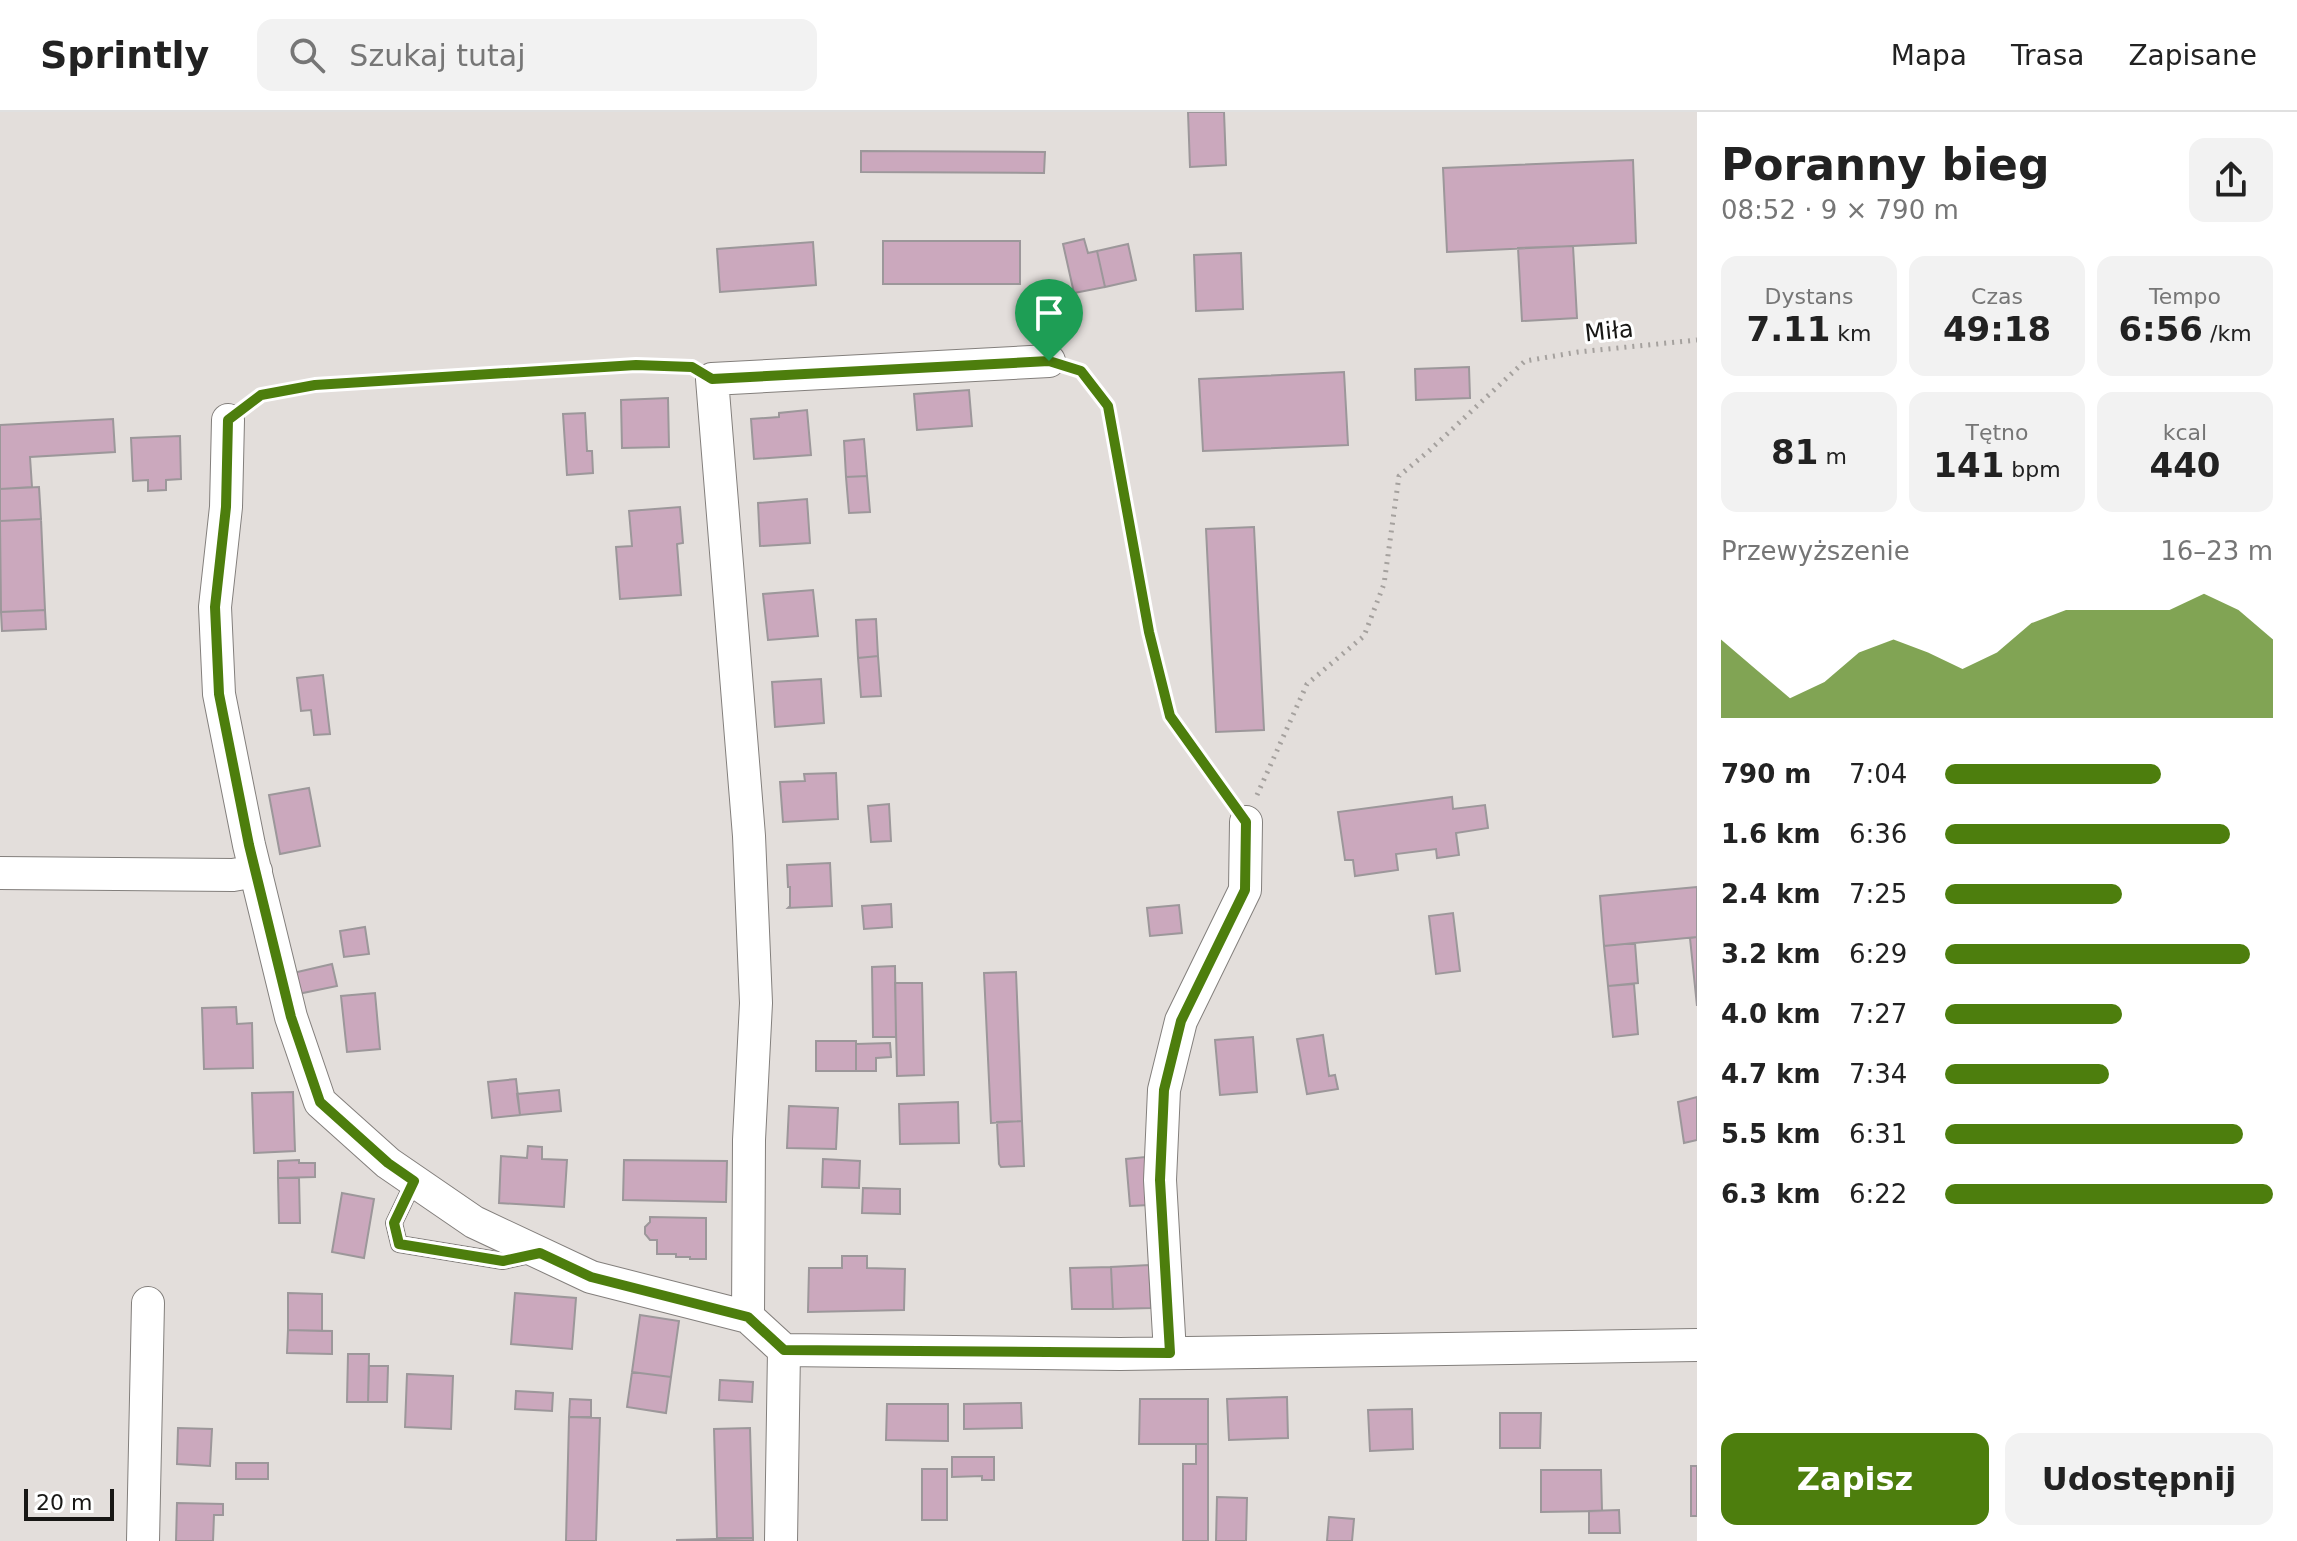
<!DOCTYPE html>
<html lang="pl">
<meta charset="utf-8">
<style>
:root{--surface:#fff;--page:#f2f2f2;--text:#222;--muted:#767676;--line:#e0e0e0;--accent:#4d7e0d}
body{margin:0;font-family:"DejaVu Sans",sans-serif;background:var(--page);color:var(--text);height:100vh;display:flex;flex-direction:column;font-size:30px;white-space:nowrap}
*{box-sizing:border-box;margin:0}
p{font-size:26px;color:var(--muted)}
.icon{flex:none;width:44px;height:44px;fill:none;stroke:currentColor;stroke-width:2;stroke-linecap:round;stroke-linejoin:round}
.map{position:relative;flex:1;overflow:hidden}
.sheet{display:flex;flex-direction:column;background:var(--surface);width:600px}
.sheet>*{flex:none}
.scale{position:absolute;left:24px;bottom:20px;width:90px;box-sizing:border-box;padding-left:8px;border:4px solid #181715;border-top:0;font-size:22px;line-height:28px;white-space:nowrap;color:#181715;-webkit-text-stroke:6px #fff;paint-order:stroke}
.pin{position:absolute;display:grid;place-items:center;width:68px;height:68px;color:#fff;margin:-82px -34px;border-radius:50% 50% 50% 0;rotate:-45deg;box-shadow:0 0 8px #0007}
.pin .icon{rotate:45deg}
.round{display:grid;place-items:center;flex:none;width:84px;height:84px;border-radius:16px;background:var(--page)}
.head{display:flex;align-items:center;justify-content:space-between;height:136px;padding:0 24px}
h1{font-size:44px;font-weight:800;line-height:60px}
.metrics{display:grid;grid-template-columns:repeat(3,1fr);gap:12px;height:136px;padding:8px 24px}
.metrics div{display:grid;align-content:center;border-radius:16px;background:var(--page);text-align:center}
.metrics b{font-size:34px;font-weight:800}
.metrics small{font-size:22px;font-weight:400}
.metrics p{font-size:22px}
.chart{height:224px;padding:16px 24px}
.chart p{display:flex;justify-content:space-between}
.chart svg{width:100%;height:144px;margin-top:8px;fill:var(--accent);opacity:.7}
.cta{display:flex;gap:16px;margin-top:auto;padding:16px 24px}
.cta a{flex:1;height:92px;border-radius:16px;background:var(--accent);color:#fff;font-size:32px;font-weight:800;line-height:92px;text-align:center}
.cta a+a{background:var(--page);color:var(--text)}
ul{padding:0 24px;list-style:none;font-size:26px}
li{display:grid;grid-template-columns:128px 96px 1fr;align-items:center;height:60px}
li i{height:20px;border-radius:10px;background:var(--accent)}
header{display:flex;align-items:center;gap:48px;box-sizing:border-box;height:112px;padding:0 40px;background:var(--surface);border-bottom:2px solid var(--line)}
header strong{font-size:38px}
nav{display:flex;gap:44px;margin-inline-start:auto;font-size:28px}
.search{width:560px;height:72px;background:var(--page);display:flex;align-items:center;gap:20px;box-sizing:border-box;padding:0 28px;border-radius:16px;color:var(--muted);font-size:30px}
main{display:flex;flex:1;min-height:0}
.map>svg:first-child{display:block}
.building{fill:#cba8bd;stroke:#9c979a;stroke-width:2}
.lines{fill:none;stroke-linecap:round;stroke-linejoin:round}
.service-casing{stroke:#837f7c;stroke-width:18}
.minor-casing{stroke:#837f7c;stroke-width:34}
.path{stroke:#a5a19e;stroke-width:5;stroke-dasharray:2 6;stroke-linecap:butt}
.service{stroke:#fff;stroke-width:16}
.minor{stroke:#fff;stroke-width:32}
.route-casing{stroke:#fff;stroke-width:16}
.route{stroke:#4d7e0d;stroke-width:10}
.labels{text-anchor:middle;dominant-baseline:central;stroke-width:6;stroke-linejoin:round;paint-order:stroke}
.street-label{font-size:24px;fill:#181715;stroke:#fff}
</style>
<header>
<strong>Sprintly</strong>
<div class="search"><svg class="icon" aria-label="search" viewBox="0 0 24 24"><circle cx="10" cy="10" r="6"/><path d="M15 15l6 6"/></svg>Szukaj tutaj</div>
<nav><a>Mapa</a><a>Trasa</a><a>Zapisane</a></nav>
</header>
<main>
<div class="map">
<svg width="1697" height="1429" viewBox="0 0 1697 1429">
<rect width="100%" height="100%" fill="#e3dedb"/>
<path class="building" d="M 1188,0 L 1224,0 L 1226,53 L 1190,55 Z
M 861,39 L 1045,40 L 1044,61 L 861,60 Z
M 1633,48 L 1636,131 L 1447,140 L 1443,56 Z
M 1084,127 L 1088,141 L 1097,139 L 1105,175 L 1074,181 L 1063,132 Z
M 883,129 L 1020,129 L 1020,172 L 883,172 Z
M 813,130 L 816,173 L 720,180 L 717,137 Z
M 1128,132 L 1136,168 L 1105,175 L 1097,139 Z
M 1573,134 L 1577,206 L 1522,209 L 1518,136 Z
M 1241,141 L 1243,197 L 1196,199 L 1194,143 Z
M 1469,255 L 1470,286 L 1416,288 L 1415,257 Z
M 1344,260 L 1348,333 L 1203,339 L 1199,267 Z
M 969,278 L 972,314 L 917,318 L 914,282 Z
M 668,286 L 669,335 L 622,336 L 621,288 Z
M 807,298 L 811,343 L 754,347 L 751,307 L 779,305 L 779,301 Z
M 585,301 L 587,339 L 592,339 L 593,361 L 567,363 L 563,302 Z
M 113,307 L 115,340 L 30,345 L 32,375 L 0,377 L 0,313 Z
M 180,324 L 181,367 L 166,368 L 166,378 L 148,379 L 148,368 L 133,369 L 131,326 Z
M 864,327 L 867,364 L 846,365 L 844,329 Z
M 867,364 L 870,400 L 849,401 L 846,365 Z
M 39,375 L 41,407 L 0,409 L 0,377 Z
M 807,387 L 810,431 L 760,434 L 758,391 Z
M 680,395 L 683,431 L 677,432 L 681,483 L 620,487 L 616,435 L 632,434 L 629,399 Z
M 41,407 L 45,498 L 1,500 L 0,409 Z
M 1254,415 L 1264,618 L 1216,620 L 1206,417 Z
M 813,478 L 818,524 L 768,528 L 763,482 Z
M 45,498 L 46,517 L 2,519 L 1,500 Z
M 876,507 L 878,544 L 858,546 L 856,508 Z
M 878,544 L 881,584 L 861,585 L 858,546 Z
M 323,563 L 330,622 L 314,623 L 311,598 L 301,599 L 297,566 Z
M 821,567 L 824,611 L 775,615 L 772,570 Z
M 836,661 L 838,707 L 783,710 L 780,670 L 805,669 L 804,662 Z
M 309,676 L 320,734 L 280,742 L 269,683 Z
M 1452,685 L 1453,697 L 1485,693 L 1488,716 L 1456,721 L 1459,743 L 1437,746 L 1436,737 L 1396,742 L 1398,758 L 1355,764 L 1353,748 L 1345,748 L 1338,700 Z
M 889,692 L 891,729 L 871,730 L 868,694 Z
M 830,751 L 832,794 L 788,796 L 790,794 L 790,775 L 788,775 L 787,753 Z
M 1697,775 L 1697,825 L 1604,834 L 1600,784 Z
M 891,792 L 892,815 L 864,817 L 862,794 Z
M 1179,793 L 1182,821 L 1150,824 L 1147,796 Z
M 1453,801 L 1460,859 L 1436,862 L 1429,804 Z
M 365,815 L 369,842 L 344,845 L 340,819 Z
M 1697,825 L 1697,894 L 1690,826 Z
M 1635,831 L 1638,871 L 1608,874 L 1604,834 Z
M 332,852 L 337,874 L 298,882 L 293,861 Z
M 895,854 L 896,925 L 873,925 L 872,855 Z
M 1016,860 L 1022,1009 L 991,1011 L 984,861 Z
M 895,871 L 922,871 L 924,963 L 897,964 Z
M 1634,872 L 1638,922 L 1613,925 L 1608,874 Z
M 375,881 L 380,937 L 347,940 L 341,884 Z
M 236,895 L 237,912 L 252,911 L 253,956 L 204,957 L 202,896 Z
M 1323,923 L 1329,964 L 1335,963 L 1338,977 L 1307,982 L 1297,927 Z
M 1253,925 L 1257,980 L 1220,983 L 1215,928 Z
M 816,929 L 856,929 L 856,959 L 816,959 Z
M 890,931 L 891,945 L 876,946 L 876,959 L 856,959 L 856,932 Z
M 516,967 L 520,1003 L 492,1006 L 488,970 Z
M 559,978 L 561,999 L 520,1003 L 517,982 Z
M 293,980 L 295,1039 L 254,1041 L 252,981 Z
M 1697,985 L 1697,1028 L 1684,1031 L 1678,990 Z
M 958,990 L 959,1031 L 900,1032 L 899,992 Z
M 789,994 L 838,996 L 836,1037 L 787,1036 Z
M 1022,1009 L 1024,1054 L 1001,1055 L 999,1052 L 997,1010 Z
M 528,1034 L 542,1035 L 542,1047 L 567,1048 L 564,1095 L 499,1091 L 501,1044 L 527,1046 Z
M 1145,1045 L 1149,1093 L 1130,1094 L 1126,1047 Z
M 823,1047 L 860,1049 L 859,1076 L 822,1075 Z
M 299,1048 L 299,1051 L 315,1051 L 315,1065 L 278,1066 L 278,1049 Z
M 624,1048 L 727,1049 L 726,1090 L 623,1088 Z
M 278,1066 L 299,1066 L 300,1111 L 279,1111 Z
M 863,1076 L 900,1077 L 900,1102 L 862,1101 Z
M 342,1081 L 374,1087 L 364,1146 L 332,1140 Z
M 650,1105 L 706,1106 L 706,1147 L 690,1147 L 690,1145 L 676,1145 L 676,1142 L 657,1142 L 657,1128 L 650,1128 L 645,1122 L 645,1115 L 650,1110 Z
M 842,1144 L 867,1144 L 867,1156 L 905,1157 L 904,1198 L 808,1200 L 809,1156 L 842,1156 Z
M 1149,1153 L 1151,1196 L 1113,1197 L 1111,1155 Z
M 1111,1155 L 1113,1197 L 1072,1197 L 1070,1156 Z
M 288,1181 L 322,1182 L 322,1219 L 288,1218 Z
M 515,1181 L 576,1186 L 572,1237 L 511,1232 Z
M 640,1203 L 679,1209 L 671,1265 L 632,1260 Z
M 288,1218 L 332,1219 L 332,1242 L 287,1241 Z
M 348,1242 L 369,1242 L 368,1290 L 347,1290 Z
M 369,1254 L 388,1254 L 387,1290 L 368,1290 Z
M 632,1260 L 671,1265 L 666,1301 L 627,1295 Z
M 407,1262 L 453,1264 L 451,1317 L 405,1315 Z
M 720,1268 L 753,1270 L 752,1290 L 719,1288 Z
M 516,1279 L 553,1281 L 552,1299 L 515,1297 Z
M 1287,1285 L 1288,1326 L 1229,1328 L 1227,1287 Z
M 570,1287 L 591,1288 L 591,1305 L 569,1305 Z
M 1140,1287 L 1208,1287 L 1208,1332 L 1139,1332 Z
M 1021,1291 L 1022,1316 L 964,1317 L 964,1292 Z
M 887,1292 L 948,1292 L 948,1329 L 886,1328 Z
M 1412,1297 L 1413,1337 L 1370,1339 L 1368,1298 Z
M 1500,1301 L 1541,1301 L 1540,1336 L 1500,1336 Z
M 569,1305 L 600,1306 L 596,1429 L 566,1429 Z
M 178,1316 L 212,1317 L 210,1354 L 177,1352 Z
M 750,1316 L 753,1426 L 717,1426 L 714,1317 Z
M 1196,1332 L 1208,1332 L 1208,1429 L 1183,1429 L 1183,1352 L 1196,1352 Z
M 952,1345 L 994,1345 L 994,1368 L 982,1368 L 982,1364 L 952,1365 Z
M 236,1351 L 268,1351 L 268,1367 L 236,1367 Z
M 1691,1354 L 1697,1354 L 1697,1404 L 1691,1404 Z
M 922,1357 L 947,1357 L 947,1408 L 922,1408 Z
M 1541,1358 L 1601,1358 L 1602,1399 L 1541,1400 Z
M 1217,1385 L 1247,1386 L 1246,1429 L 1216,1429 Z
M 177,1391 L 223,1392 L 223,1403 L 214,1403 L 213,1429 L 176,1429 Z
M 1619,1398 L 1620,1421 L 1589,1421 L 1589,1399 Z
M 1329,1405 L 1354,1407 L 1352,1429 L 1327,1429 Z
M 753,1426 L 753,1429 L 677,1429 L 677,1428 Z"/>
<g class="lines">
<defs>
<path id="service" d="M 414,1069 L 394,1111 L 399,1132 L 503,1149 L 535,1142"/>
<path id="minor" d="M 228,308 L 226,395 L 215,495 L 219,582 L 249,733 L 291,905 L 320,990 L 388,1051 L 474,1110 L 591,1165 L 748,1205
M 0,761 L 233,763 L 256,759
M 784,1238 L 748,1205 L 749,1028 L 756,891 L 749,724 L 712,267 L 1049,249
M 1170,1241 L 1160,1068 L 1164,978 L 1181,909 L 1245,778 L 1246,710
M 143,1429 L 148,1191
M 781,1429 L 784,1238 L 1120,1242 L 1697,1233"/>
</defs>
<use href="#service" class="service-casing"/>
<use href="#minor" class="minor-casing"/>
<path class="path" d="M 1077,257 L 1081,259 L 1108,294 L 1149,520 L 1170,604 L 1229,686
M 251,290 L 261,283 L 315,273 L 636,253 L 685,254
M 1257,683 L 1307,572 L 1364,524 L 1384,472 L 1399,364 L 1430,338 L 1525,249 L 1578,240 L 1697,228"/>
<use href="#service" class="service"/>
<use href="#minor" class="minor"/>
</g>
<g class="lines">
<defs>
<path id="route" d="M 1049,249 L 1081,259 L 1108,294 L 1149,520 L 1170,604 L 1246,710 L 1245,778 L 1181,909 L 1164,978 L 1160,1068 L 1170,1241 L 784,1238 L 748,1205 L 591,1165 L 540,1141 L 503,1149 L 399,1132 L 394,1111 L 414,1069 L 388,1051 L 320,990 L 291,905 L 249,733 L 219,582 L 215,495 L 226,395 L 228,308 L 261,283 L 315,273 L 636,253 L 692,255 L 712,267 Z"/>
</defs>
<use href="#route" class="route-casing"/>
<use href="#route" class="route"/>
</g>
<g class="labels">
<g class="street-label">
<text transform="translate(1609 219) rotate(-6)">Miła</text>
</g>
</g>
</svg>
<div class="scale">20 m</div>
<div class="pin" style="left:1049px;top:249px;background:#1e9e55"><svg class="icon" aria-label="arrive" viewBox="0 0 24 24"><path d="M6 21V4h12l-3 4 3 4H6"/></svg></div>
</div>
<section class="sheet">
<div class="head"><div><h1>Poranny bieg</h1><p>08:52 · 9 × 790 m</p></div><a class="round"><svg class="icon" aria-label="share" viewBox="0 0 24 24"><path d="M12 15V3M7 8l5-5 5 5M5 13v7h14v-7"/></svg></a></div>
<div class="metrics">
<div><p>Dystans</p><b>7.11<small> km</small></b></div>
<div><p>Czas</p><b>49:18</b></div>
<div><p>Tempo</p><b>6:56<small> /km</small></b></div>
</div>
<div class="metrics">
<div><b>81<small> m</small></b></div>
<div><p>Tętno</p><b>141<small> bpm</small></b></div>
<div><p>kcal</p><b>440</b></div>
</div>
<div class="chart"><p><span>Przewyższenie</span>16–23 m</p>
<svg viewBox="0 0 160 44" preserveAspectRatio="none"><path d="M0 44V20L10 29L20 38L30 33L40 24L50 20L60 24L70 29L80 24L90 15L100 11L110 11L120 11L130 11L140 6L150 11L160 20V44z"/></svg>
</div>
<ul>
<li><b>790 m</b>7:04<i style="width:66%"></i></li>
<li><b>1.6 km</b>6:36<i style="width:87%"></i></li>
<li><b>2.4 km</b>7:25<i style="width:54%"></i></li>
<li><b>3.2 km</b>6:29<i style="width:93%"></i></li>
<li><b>4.0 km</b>7:27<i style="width:54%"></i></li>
<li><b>4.7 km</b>7:34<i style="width:50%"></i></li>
<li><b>5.5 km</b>6:31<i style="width:91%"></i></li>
<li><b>6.3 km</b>6:22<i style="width:100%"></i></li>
</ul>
<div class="cta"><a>Zapisz</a><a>Udostępnij</a></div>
</section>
</main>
